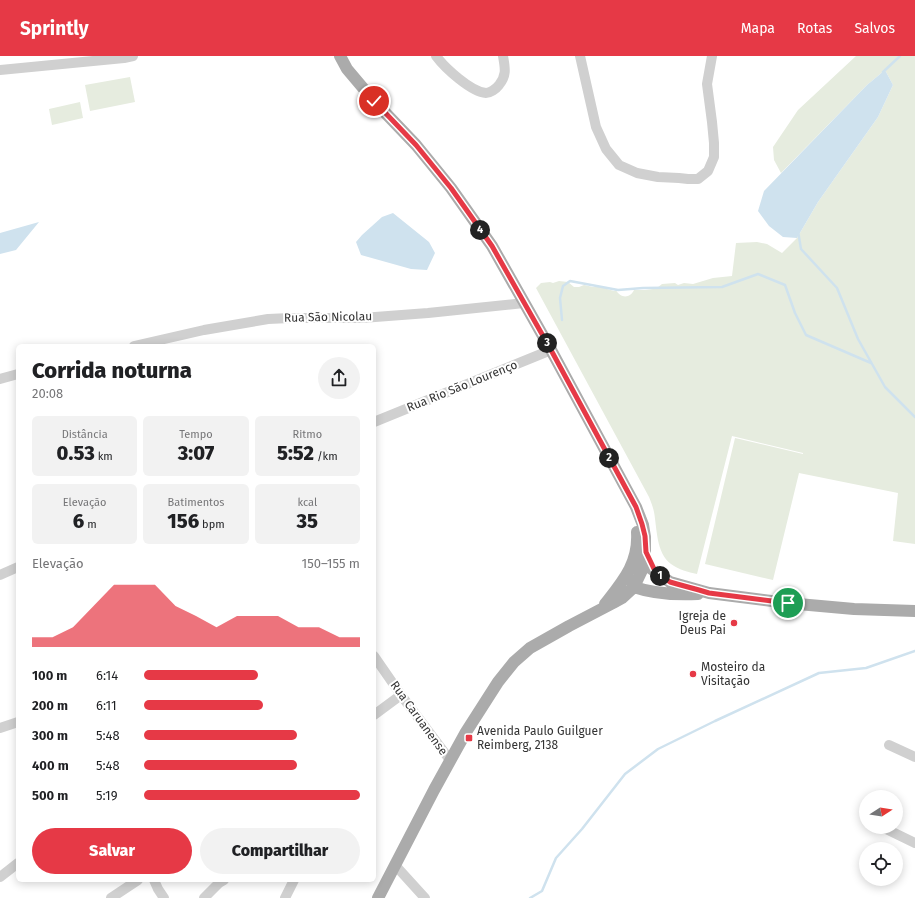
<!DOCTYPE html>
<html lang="pt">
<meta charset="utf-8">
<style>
:root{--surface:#fff;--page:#f2f2f2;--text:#202124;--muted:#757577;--accent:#e63946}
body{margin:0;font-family:"Fira Sans",sans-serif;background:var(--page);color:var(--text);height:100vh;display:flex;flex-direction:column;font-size:15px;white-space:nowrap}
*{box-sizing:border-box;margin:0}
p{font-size:13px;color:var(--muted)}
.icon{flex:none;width:22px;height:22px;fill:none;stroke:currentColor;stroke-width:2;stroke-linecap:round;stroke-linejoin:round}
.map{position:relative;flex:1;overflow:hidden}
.sheet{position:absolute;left:16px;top:288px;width:360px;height:538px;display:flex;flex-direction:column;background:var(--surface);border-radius:6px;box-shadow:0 2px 10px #0003}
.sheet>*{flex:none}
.needle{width:26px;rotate:78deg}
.tools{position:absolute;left:859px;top:734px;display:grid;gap:8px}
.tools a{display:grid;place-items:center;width:44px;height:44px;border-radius:50%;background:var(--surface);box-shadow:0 2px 10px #0003;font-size:20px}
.pin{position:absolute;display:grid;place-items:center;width:34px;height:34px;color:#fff;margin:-17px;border:2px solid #fff;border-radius:50%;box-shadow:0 1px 4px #0007}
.km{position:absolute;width:20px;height:20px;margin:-10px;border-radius:50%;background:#222;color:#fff;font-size:11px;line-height:20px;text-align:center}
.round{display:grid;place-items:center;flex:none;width:42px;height:42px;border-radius:21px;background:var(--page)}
.summary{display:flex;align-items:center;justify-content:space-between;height:68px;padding:0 16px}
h1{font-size:22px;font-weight:800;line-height:30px}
.metrics{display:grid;grid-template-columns:repeat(3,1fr);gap:6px;height:68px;padding:4px 16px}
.metrics div{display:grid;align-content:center;border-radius:6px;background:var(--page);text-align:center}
.metrics b{font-size:20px;font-weight:800}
.metrics small{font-size:11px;font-weight:400}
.metrics p{font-size:11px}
.chart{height:112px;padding:8px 16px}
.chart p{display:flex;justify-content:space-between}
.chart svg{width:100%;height:72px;margin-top:4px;fill:var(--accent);opacity:.7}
.button{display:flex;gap:8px;margin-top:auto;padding:8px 16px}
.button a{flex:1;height:46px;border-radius:24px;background:var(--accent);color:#fff;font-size:16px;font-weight:800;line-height:46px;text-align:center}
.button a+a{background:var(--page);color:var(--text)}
ul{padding:0 16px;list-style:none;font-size:13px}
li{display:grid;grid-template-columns:64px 48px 1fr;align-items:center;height:30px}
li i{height:10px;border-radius:5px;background:var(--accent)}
header{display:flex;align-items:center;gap:24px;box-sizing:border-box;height:56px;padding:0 20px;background:var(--accent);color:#fff}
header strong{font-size:19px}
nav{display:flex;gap:22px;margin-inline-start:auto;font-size:14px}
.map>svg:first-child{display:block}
.green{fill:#e6ecdf}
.water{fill:#cfe2ee}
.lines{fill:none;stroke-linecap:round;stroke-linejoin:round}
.stream{stroke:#cfe2ee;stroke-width:2.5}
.minor{stroke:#d0d0d0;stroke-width:10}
.major{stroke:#ababab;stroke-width:12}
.route-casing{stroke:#fff;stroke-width:8}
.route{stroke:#e63946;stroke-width:5}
.poi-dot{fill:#e63946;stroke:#fff;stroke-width:1.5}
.labels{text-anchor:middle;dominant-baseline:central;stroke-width:4;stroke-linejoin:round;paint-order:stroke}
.street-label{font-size:12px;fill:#333;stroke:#fff}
.poi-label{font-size:12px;fill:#333;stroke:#fff;text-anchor:start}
</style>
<header>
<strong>Sprintly</strong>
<nav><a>Mapa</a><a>Rotas</a><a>Salvos</a></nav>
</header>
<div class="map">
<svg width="915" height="842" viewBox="0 0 915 842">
<rect width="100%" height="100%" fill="#fff"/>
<path class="green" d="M 856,0 L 915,0 L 915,488 L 893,485 L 898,437 L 799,417 L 773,524 L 705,508 L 735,382 L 803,398 L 803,397 L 732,380 L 697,518 C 688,516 679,514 671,508 C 656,497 657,472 654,456 C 653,451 651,446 649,441 L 536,232 L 541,227 L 550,226 L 553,227 L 559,225 L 568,226 L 574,231 L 579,231 L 584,229 L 593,231 L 604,231 L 607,233 L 614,235 L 616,234 C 620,242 630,243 634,234 L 645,234 L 653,233 L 657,232 L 662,228 L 675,227 L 678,229 L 684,227 L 693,228 L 713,222 L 732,220 L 736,187 L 757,186 L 767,188 L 782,197 L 797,182 L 818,146 L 878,61 L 893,29 L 885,14 L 867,29 L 781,117 L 774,104 L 773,91 L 798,54 Z
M 130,21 L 135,46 L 90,55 L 85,29 Z
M 80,46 L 83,62 L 52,69 L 49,53 Z"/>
<path class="water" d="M 885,14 L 893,29 L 878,61 L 818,146 L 797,182 L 783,181 L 769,170 L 758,155 L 764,135 L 867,29 Z
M 393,157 L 429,186 L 435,197 L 427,214 L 411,213 L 361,199 L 356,186 L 362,179 L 382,161 Z
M 39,166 L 16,194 L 0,198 L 0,177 Z"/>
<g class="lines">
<path class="stream" d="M 883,16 L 900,0
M 798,175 L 801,193 L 837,232 L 858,283 L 885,331 L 915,361
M 562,264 L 560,242 L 563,230 L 570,225 L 618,234 L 643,232 L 722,231 L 758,218 L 785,229 L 795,257 L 806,279 L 871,307
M 530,842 L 542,835 L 556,802 L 582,773 L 625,718 L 658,693 L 715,665 L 819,617 L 866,612 L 915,595"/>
<path class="minor" d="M 436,0 C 445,12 471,36 486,37 C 490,37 496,33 499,29 C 507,19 505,12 503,0
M 580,0 L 596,71 L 606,93 L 619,109 L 637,117 L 658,121 L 679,122 L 688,123 L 698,123 L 708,115 L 714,101 L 714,87 L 712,66 L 707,28 L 712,0
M 0,14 L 124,2 L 133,0
M 134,290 L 204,274 L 268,263 L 290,262 L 362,262 L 428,257 L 524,247
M 0,323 L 18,318
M 374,366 L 551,294
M 0,519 L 18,511
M 374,600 L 401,639 L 450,704
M 374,659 L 401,639
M 0,672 L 18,666
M 889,689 L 915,701
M 882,771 L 915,787
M 395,809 L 425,842
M 0,821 L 18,807
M 154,824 L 158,833 L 164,842
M 111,842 L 138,824
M 204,842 L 219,827 L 224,824
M 285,842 L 294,824"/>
<path class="major" d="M 340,0 L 347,13 L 374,45 L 416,89 L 451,132 L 492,190 L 551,294 L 636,451 L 643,469 L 645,481 L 645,508 L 634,531 L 622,542 L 613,547 L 569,570 L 530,592 L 514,606 L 498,626 L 466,676 L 434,734 L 378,842
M 632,509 L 645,508 L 661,520 L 670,526 L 709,537 L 787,547 L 854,553 L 915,555
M 631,524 L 634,531 C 654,538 677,539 698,538
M 605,548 C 623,525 639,507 637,476"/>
</g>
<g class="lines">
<defs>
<path id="route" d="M 374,45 L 416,89 L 451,132 L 492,190 L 551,294 L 636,451 L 642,468 L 645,480 L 646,496 L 656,517 L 661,520 L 670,526 L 677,528 L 699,534 L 709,537 L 788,547"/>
</defs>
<use href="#route" class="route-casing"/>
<use href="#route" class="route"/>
</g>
<g class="poi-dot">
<circle cx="734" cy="567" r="4"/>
<circle cx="693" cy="618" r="4"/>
<rect x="465" y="678" width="8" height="8" rx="2"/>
</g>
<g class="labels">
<g class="street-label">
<text transform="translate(328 261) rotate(-1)">Rua São Nicolau</text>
<text transform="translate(462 330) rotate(-22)">Rua Rio São Lourenço</text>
<text transform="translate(419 662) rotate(54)">Rua Caruanense</text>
</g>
<g class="poi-label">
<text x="726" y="560" text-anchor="end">Igreja de<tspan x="726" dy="14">Deus Pai</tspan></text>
<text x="701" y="611">Mosteiro da<tspan x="701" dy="14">Visitação</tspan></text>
<text x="477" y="675">Avenida Paulo Guilguer<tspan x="477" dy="14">Reimberg, 2138</tspan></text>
</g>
</g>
</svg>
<div class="tools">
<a><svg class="needle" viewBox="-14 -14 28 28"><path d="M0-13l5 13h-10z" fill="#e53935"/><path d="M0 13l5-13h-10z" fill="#757577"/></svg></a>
<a><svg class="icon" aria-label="locate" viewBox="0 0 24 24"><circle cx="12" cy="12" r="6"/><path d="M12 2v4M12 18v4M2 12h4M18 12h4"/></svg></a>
</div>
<div class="pin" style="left:788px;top:547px;background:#1e9e55"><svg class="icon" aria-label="arrive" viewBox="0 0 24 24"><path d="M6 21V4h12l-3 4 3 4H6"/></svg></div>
<div class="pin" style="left:374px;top:45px;background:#d93025"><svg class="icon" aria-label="check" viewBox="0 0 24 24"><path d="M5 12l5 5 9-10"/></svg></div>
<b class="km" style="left:660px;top:520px">1</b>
<b class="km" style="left:609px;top:402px">2</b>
<b class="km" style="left:547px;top:287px">3</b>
<b class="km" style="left:480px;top:174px">4</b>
<section class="sheet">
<div class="summary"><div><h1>Corrida noturna</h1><p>20:08</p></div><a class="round"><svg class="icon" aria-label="share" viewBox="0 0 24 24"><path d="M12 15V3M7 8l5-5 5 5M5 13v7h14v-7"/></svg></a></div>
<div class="metrics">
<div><p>Distância</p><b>0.53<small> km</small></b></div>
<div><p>Tempo</p><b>3:07</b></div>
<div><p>Ritmo</p><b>5:52<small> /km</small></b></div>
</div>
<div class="metrics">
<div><p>Elevação</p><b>6<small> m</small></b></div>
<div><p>Batimentos</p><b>156<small> bpm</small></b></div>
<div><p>kcal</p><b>35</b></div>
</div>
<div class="chart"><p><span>Elevação</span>150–155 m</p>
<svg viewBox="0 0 160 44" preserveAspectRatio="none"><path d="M0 44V38L10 38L20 32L30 19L40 6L50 6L60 6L70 19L80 25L90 32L100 25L110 25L120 25L130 32L140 32L150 38L160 38V44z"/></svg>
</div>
<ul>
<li><b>100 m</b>6:14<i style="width:53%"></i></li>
<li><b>200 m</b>6:11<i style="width:55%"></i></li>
<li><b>300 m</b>5:48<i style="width:71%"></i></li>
<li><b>400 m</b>5:48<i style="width:71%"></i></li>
<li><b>500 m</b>5:19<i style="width:100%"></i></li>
</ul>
<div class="button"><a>Salvar</a><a>Compartilhar</a></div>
</section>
</div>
